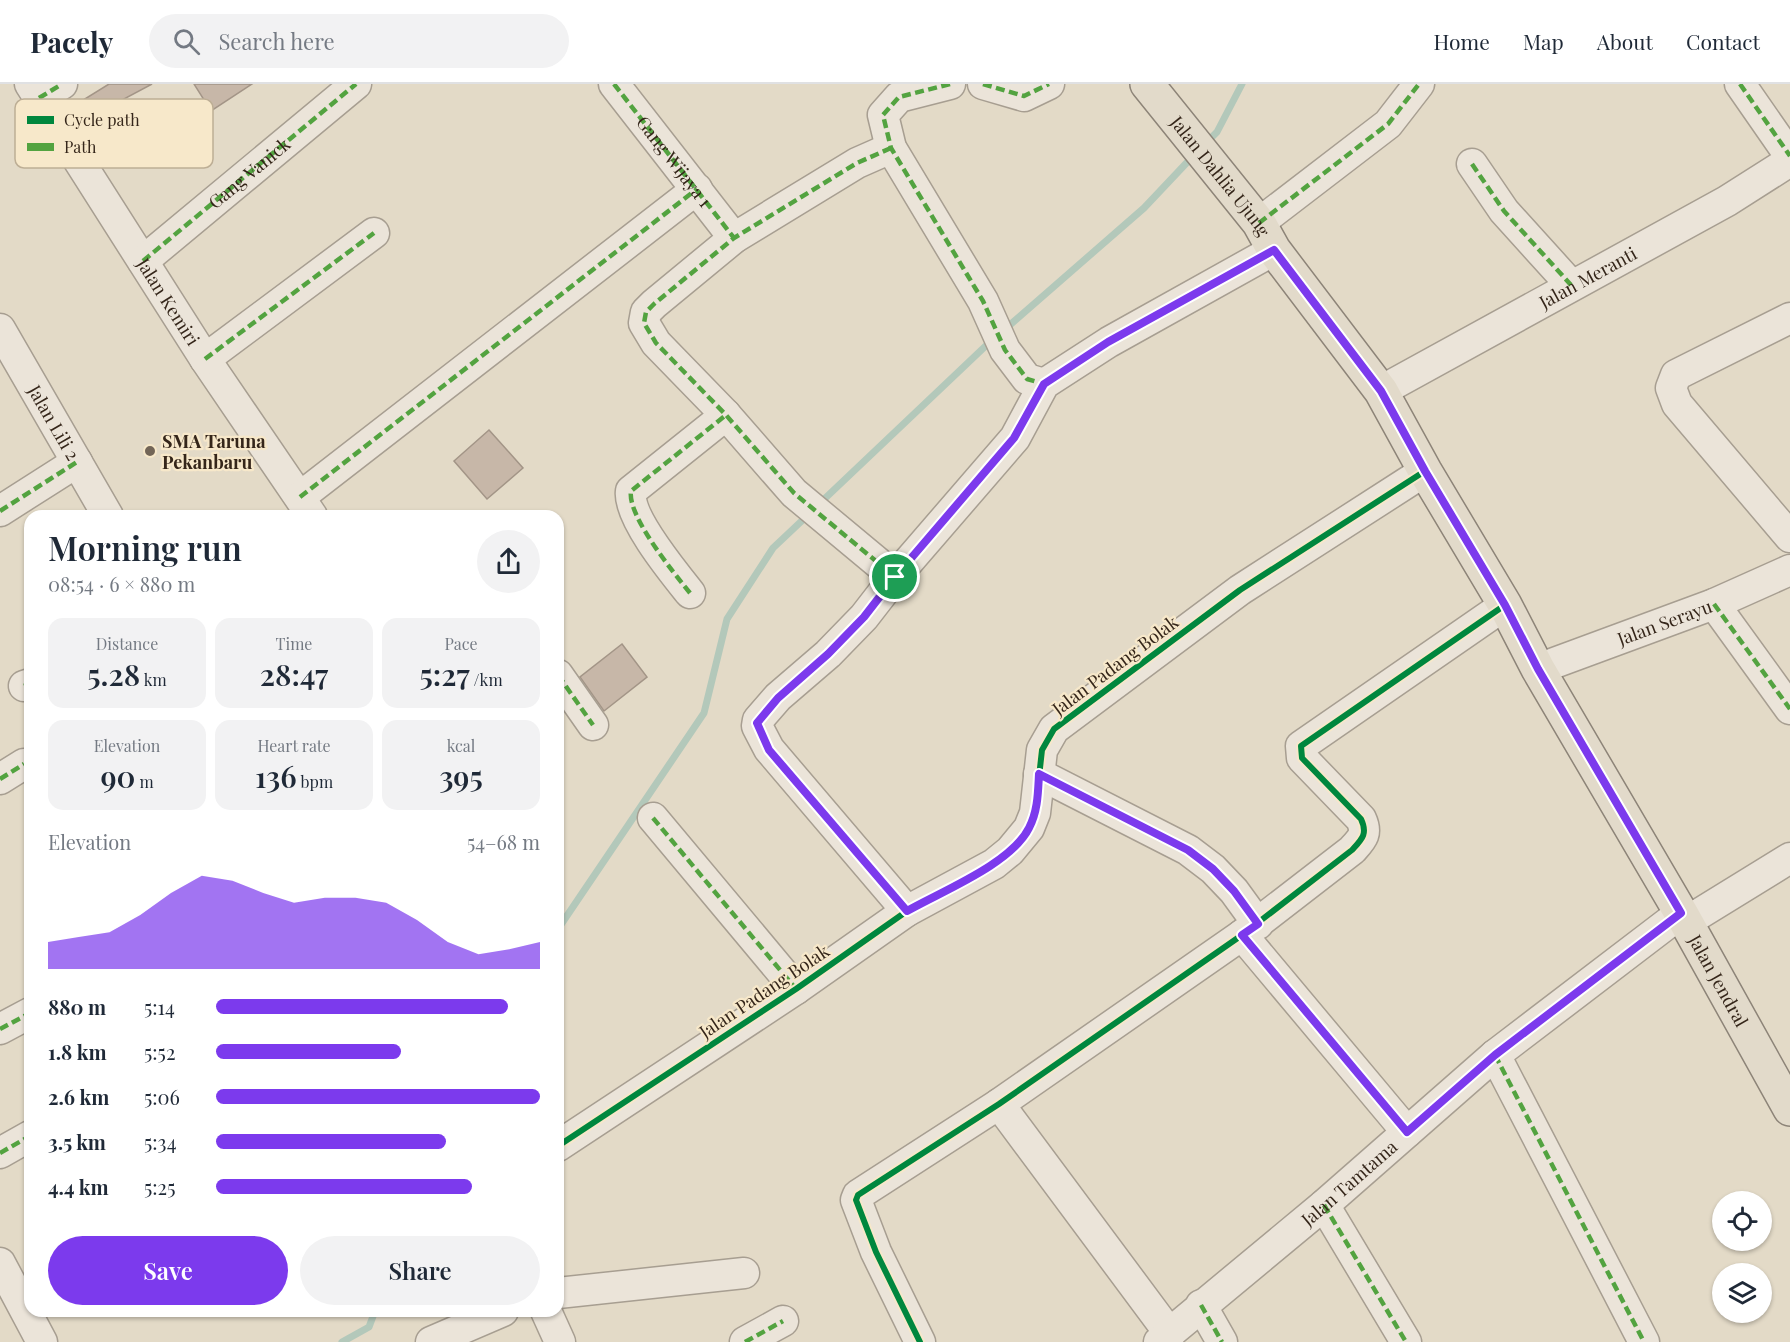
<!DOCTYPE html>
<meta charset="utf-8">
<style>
:root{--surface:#fff;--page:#f2f2f3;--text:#1f2937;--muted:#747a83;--line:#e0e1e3;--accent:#7c3aed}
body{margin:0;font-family:"Playfair Display",serif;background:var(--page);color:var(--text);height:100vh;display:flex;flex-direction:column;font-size:22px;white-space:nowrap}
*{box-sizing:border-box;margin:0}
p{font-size:20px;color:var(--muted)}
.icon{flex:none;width:33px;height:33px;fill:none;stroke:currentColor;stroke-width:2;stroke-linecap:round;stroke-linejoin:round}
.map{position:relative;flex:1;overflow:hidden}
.side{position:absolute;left:24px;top:426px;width:540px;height:807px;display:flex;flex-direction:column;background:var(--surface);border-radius:18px;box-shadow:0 2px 4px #0004}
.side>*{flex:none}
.buttons{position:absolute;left:1712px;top:1107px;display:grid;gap:12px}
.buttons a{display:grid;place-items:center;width:60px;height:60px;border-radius:50%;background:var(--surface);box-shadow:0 2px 4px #0004;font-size:30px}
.pin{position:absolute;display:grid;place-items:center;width:51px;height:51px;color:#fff;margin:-26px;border:3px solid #fff;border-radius:50%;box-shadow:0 2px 6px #0007}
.round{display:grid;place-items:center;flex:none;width:63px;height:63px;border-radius:32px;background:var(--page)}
.summary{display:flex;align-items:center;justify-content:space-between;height:102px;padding:0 24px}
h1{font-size:33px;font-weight:600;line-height:45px}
.figures{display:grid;grid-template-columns:repeat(3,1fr);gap:9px;height:102px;padding:6px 24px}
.figures div{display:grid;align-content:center;border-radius:15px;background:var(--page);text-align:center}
.figures b{font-size:30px;font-weight:600}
.figures small{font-size:16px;font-weight:400}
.figures p{font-size:16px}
.chart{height:168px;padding:12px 24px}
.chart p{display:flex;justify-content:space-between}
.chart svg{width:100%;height:108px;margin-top:6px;fill:var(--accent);opacity:.7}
.primary-button{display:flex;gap:12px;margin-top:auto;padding:12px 24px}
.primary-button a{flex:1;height:69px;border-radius:36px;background:var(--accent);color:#fff;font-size:24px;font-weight:600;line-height:69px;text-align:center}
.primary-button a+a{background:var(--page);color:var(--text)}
ul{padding:0 24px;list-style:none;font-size:20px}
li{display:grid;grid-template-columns:96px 72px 1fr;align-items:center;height:45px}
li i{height:15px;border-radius:8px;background:var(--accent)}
header{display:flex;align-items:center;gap:36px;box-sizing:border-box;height:84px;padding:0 30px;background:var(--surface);border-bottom:2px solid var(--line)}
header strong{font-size:28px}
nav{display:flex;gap:33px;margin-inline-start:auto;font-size:21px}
.search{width:420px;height:54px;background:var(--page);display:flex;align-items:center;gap:15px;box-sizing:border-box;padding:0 21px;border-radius:33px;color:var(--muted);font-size:22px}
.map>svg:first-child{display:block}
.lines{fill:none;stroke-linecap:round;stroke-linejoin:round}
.stream{stroke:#b3c8ba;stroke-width:7}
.building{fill:#c7b7a8;stroke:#a39587;stroke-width:1.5}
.minor-casing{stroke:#a79e91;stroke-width:33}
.major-casing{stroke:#8d8478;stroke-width:36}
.minor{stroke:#ebe4d9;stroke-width:30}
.major{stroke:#e2daca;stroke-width:33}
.quiet{stroke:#53a340;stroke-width:4.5;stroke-dasharray:9 4.5;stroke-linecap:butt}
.cycleway-casing{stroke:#f7e8ca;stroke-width:10}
.cycleway{stroke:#00873e;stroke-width:6}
.route-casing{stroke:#fff;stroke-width:12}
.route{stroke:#7c3aed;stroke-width:8}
.poi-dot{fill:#726557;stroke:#f7e8ca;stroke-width:2}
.labels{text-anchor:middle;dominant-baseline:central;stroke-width:4.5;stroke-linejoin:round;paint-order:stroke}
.street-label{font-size:18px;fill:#35261a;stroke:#f7e8ca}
.poi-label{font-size:18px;font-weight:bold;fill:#35261a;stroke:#f7e8ca;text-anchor:start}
.key{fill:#f7e8ca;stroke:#bdae95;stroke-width:1.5}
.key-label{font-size:16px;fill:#35261a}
</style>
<header>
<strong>Pacely</strong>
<div class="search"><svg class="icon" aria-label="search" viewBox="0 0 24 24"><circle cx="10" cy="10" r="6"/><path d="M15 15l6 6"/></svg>Search here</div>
<nav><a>Home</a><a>Map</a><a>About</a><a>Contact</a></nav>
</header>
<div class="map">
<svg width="1790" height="1258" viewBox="0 0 1790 1258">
<rect width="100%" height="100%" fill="#e3dac7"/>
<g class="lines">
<path class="stream" d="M 1206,59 L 1217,48 L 1242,0
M 1004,246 L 1144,124 L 1194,71
M 818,421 L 993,255
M 558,845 L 704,629 L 727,535 L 773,464 L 808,431
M 342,1258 L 369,1243 L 375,1227"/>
</g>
<path class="building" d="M 109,0 L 152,0 L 105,25 L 107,30 L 80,47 L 67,26 Z
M 194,0 L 252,0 L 211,27 Z
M 489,346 L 523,384 L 487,415 L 454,377 Z
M 622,560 L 647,593 L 604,627 L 580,593 Z"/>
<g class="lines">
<defs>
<g id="minor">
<path id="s1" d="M 30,0 L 205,275 L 312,432"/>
<path id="s2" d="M 614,0 L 734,154"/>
<path d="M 950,0 L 899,13 L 883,31 L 891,64 L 983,217 L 1005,266 L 1027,295 L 1044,300"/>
<path d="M 983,0 L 1024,12 L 1049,0"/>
<path d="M 1740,0 L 1790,72"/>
<path d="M 39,14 L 62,0"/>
<path d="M 891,64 L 857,79 L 734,154 L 654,220 L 646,228 L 644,239 L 656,259 L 726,331 L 794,409 L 895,493"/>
<path d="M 1472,80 L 1504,127 L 1571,201"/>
<path d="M 1259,139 L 1388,40 L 1419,0"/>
<path id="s3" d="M 143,177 L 356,0"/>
<path d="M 1790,234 L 1676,291 L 1671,304 L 1677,320 L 1790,453"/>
<path id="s4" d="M 0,245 L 108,432"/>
<path d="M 205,275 L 374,149"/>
<path id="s5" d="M 1381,307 L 1727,117 L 1790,77"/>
<path d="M 300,413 L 697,105"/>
<path d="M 0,427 L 77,378"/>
<path d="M 690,509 C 674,489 627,432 631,407 L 726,331"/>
<path d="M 1714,520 L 1790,625"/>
<path id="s6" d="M 1538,585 L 1714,520 L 1790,486"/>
<path d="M 558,591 L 593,641"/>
<path d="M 24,602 L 30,600"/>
<path d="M 1039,690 L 1188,766 L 1213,785 L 1234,807 L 1258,840"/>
<path d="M 0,695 L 24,680"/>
<path d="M 653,734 L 796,905"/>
<path d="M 907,827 L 769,665 L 757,642 L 758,636 L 778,613 L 828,570 L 864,533 L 895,493 L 1015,354 L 1044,300 L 1109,258 L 1274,166"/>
<path d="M 1686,838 L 1790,774"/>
<path d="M 1242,851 L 1407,1048"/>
<path d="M 0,945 L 30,929"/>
<path d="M 1495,971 L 1644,1258"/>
<path d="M 999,1020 L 1170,1250"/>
<path d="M 558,1062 L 796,905 L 907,827 L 994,780 L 1010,767 L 1029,744 L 1035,729 L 1042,666 L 1054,645 L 1240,506 L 1425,387"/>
<path d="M 0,1069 L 30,1052"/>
<path d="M 1324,1121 L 1406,1258"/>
<path d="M 0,1179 L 42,1258"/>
<path d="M 558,1209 L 744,1189"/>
<path d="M 1201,1221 L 1222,1258"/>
<path d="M 546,1227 L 560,1258"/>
<path d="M 431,1258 L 503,1227"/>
<path d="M 745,1258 L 783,1237"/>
<path d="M 920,1258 L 876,1168 L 856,1116 L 858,1111 L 999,1020 L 1242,851 L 1352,766 C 1362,755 1368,750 1361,735 L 1302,674 L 1301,662 L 1505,521"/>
<path id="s7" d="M 1159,1258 L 1324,1121 L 1495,971 L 1681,829"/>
</g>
<g id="major">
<path id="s8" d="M 1147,0 L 1259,139 L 1274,166 L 1381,307 L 1425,387 L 1505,521 L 1538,585 L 1681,829 L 1790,1025"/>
</g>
</defs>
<use href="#minor" class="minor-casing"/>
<use href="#major" class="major-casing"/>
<use href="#minor" class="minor"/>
<use href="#major" class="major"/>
<path class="quiet" d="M 614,0 L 734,154
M 950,0 L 899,13 L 883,31 L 891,64 L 983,217 L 1005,266 L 1027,295 L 1044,300
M 983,0 L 1024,12 L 1049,0
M 1740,0 L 1790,72
M 39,14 L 62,0
M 891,64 L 857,79 L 734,154 L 654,220 L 646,228 L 644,239 L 656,259 L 726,331 L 794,409 L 895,493 C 874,520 853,548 828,571 C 805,592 772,611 757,639 L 769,665 L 907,827
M 1472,80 L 1504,127 L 1571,201
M 1259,139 L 1388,40 L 1419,0
M 143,177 L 356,0
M 205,275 L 374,149
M 300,413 L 697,105
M 0,427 L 77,378
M 690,509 C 674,489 627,432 631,407 L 726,331
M 1714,520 L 1790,625
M 558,591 L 593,641
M 24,602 L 30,600
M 0,695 L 24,680
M 653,734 L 796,905
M 1242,851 L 1407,1048
M 0,945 L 30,929
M 1495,971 L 1644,1258
M 0,1069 L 30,1052
M 1324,1121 L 1406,1258
M 1201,1221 L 1222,1258
M 745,1258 L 783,1237"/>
<defs>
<path id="cycleway" d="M 558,1062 L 796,905 L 907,827 L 994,780 L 1010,767 L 1029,744 L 1035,729 L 1042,666 L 1054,645 L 1240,506 L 1425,387
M 920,1258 L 876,1168 L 856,1116 L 858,1111 L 999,1020 L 1242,851 L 1352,766 C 1362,755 1368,750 1361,735 L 1302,674 L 1301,662 L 1505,521"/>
</defs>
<use href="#cycleway" class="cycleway-casing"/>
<use href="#cycleway" class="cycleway"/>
</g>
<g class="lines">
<defs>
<path id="route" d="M 1274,166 L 1381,307 L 1425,387 L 1505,521 L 1538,585 L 1681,829 L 1495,971 L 1407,1048 L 1242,851 L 1258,840 L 1234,807 L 1213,785 L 1188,766 L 1039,690 C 1038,708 1038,727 1029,744 C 1011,780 942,807 907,827 L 769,666 L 757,639 L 778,614 L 828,570 L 864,533 L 895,493 L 1014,354 L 1044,300 L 1108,258 Z"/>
</defs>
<use href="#route" class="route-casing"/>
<use href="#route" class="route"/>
</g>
<circle class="poi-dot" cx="150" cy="367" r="6"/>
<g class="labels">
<g class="street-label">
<text stroke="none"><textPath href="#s2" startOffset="98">Gang Wijaya 1</textPath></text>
<text stroke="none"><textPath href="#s3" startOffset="138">Gang Vanick</textPath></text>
<text stroke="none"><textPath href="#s8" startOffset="118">Jalan Dahlia Ujung</textPath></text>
<text stroke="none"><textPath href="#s5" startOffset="236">Jalan Meranti</textPath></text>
<text stroke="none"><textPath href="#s1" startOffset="258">Jalan Kemiri</textPath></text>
<text stroke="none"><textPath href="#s4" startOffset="108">Jalan Lili 2</textPath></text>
<text stroke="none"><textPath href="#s6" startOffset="135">Jalan Serayu</textPath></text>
<text transform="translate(1115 581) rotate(-37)">Jalan Padang Bolak</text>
<text stroke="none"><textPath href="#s8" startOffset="1066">Jalan Jendral</textPath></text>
<text transform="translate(764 907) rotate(-34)">Jalan Padang Bolak</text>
<text stroke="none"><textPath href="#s7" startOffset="248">Jalan Tamtama</textPath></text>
</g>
<g class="poi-label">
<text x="162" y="357">SMA Taruna<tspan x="162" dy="21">Pekanbaru</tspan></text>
</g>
</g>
<rect x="15" y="15" width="198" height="69" rx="9" class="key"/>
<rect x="27" y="32" width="27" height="8" fill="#00873e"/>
<rect x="27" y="59" width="27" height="8" fill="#53a340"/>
<g class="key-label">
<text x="64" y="42">Cycle path</text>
<text x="64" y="69">Path</text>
</g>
</svg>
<div class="buttons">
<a><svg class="icon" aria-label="locate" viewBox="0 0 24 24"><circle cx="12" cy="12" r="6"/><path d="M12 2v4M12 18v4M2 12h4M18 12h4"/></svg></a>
<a><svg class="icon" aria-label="layers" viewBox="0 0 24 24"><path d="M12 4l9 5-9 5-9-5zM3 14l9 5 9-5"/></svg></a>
</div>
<div class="pin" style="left:895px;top:493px;background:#1e9e55"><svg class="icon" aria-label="arrive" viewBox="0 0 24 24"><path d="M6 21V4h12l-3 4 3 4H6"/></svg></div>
<section class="side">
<div class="summary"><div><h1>Morning run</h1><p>08:54 · 6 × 880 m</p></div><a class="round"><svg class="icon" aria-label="share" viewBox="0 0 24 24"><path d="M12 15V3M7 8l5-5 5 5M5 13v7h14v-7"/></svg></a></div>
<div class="figures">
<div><p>Distance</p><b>5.28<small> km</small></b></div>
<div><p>Time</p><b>28:47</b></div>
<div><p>Pace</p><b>5:27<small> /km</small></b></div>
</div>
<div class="figures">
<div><p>Elevation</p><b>90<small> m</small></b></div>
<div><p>Heart rate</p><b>136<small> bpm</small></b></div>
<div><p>kcal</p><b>395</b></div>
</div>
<div class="chart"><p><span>Elevation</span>54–68 m</p>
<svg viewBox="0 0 160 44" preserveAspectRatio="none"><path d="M0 44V33L10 31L20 29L30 22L40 13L50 6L60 8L70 13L80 17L90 15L100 15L110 17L120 24L130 33L140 38L150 36L160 33V44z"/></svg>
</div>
<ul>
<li><b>880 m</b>5:14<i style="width:90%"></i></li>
<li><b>1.8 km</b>5:52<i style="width:57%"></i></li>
<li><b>2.6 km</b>5:06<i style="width:100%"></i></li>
<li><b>3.5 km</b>5:34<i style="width:71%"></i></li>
<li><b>4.4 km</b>5:25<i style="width:79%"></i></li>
</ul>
<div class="primary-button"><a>Save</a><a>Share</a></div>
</section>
</div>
